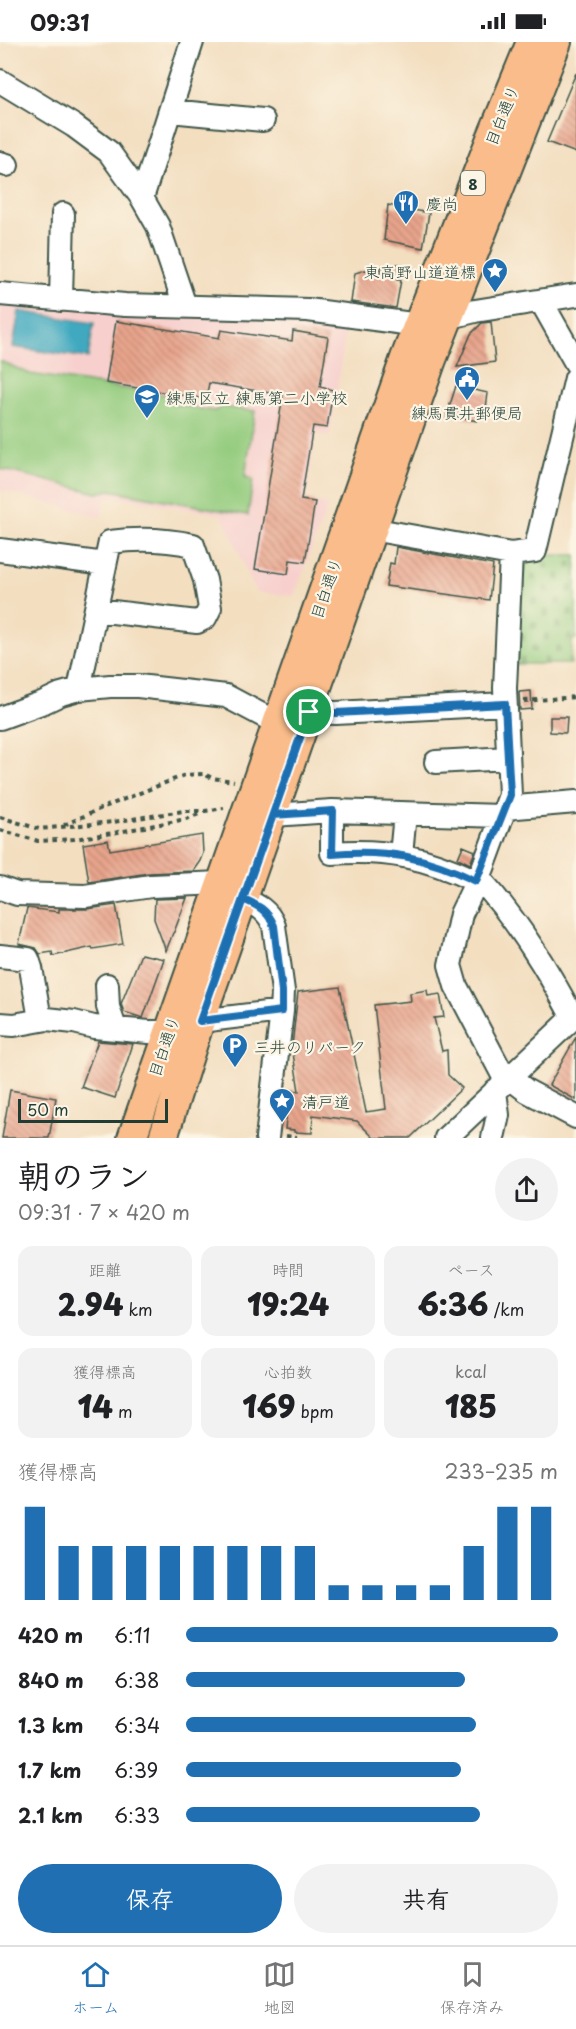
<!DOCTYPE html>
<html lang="ja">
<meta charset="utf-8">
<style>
:root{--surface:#fff;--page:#f2f2f2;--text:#202124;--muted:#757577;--line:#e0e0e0;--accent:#1f6fb2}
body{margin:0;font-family:"Playpen Sans","Klee One",sans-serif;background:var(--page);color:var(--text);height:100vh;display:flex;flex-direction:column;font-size:22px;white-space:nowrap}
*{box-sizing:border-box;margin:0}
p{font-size:20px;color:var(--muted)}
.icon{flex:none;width:33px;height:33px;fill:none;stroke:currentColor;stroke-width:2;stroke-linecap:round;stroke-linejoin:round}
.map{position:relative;height:1096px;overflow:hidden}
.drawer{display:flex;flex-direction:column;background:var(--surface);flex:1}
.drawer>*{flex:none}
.scale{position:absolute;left:18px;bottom:15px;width:150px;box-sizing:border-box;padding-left:6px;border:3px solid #1f3d34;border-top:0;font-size:16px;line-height:21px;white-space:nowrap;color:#1f3d34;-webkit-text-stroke:4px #fcf5e5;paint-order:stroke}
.pin{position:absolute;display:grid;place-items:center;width:51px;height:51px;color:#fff;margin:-26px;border:3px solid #fff;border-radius:50%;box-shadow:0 2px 6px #0007}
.round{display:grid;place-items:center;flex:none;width:63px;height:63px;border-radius:32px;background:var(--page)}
.headline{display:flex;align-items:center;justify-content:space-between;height:102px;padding:0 18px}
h1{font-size:33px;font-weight:800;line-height:45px}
.metrics{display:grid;grid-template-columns:repeat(3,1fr);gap:9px;height:102px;padding:6px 18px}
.metrics div{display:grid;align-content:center;border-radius:15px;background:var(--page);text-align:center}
.metrics b{font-size:30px;font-weight:800}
.metrics small{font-size:16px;font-weight:400}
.metrics p{font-size:16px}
.chart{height:168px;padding:12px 18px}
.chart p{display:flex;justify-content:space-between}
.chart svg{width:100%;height:108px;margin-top:6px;stroke:var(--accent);stroke-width:6}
.action{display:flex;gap:12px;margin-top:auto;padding:12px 18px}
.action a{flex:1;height:69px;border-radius:36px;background:var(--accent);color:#fff;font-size:24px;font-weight:800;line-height:69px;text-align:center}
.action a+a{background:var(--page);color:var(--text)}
ul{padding:0 18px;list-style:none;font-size:20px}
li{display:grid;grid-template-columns:96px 72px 1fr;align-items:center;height:45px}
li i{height:15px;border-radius:8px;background:var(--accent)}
.status{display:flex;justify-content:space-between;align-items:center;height:42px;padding:0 30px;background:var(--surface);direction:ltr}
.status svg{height:16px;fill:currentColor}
.menu{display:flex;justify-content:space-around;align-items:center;height:84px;border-top:2px solid var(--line);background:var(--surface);font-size:16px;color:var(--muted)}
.menu a{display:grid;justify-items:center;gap:3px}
.menu .current{color:var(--accent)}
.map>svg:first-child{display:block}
.built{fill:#f7d0cd}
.cemetery{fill:url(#cemetery-stones);stroke:#5a845a;stroke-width:1.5}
.pitch{fill:#94cc7f;stroke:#5a845a;stroke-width:1.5}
.water{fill:#40a9c0;stroke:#30737a;stroke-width:1.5}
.building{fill:url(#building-back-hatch)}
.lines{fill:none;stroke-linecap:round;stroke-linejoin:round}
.minor-casing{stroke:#3f5549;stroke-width:26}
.major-casing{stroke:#3f5549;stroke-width:32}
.path{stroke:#3f5549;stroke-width:4;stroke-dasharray:4.5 4.5;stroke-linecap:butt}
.minor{stroke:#fff;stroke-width:22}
.major{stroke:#f9bc8a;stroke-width:28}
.route-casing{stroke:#fff;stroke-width:12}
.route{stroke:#1f6fb2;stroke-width:8}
.labels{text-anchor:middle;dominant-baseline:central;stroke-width:4.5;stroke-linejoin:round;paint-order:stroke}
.shield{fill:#fcf5e5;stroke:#617469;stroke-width:1.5}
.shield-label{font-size:15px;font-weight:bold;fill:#1f3d34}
.street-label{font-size:16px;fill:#1f3d34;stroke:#fcf5e5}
.poi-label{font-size:16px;fill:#1f3d34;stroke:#fcf5e5;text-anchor:start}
</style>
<div class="status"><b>09:31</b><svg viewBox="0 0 49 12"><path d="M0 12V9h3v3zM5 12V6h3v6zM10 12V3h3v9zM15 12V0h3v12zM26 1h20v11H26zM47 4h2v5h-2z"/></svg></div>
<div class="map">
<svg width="576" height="1096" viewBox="0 0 576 1096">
<defs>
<pattern id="cemetery-stones" width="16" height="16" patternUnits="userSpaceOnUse" patternTransform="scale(1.5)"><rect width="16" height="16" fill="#94cc7f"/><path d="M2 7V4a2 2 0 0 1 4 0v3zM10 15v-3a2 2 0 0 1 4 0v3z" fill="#78a769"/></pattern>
<pattern id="building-back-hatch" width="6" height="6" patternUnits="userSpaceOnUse" patternTransform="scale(1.5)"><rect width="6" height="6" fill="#e9a48c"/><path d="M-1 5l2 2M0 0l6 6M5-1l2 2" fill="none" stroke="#bc8773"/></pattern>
</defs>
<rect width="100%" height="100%" fill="#fcf5e5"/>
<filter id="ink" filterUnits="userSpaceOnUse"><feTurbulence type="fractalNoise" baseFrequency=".0167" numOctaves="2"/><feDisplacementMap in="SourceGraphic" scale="12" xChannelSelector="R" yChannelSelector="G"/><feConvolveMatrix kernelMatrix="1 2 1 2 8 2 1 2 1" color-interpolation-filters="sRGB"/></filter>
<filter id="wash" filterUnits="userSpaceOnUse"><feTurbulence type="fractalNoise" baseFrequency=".008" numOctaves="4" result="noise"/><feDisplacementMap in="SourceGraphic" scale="24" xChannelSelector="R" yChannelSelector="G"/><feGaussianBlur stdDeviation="1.35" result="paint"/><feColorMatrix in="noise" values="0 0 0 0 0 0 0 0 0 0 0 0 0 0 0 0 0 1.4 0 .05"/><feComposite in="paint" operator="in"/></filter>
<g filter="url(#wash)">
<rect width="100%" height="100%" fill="#f3dec0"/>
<path class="built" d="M 0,257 L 347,281 L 330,394 L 316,392 L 306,457 L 328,463 L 294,554 L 256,550 L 222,473 L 115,455 L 105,457 L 101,475 L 0,448 Z"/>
<path class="cemetery" d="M 545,513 L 576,513 L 576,597 L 572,598 L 571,622 L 510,622 L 519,517 Z"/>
<path class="pitch" d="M 0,319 L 30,332 L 172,354 L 172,362 L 214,369 L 223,365 L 255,369 L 245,435 L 253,437 L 248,473 L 110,448 L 97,451 L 0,427 Z"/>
<path class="water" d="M 19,269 L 94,281 L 88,316 L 13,305 Z"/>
<g id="blocks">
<path class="building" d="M 576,31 L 576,111 L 547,100 Z
M 388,163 L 429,171 L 423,206 L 384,198 Z
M 399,222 L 397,238 L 401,238 L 396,266 L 351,260 L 355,231 L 365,228 L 380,231 L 381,225 Z
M 116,279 L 219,296 L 221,288 L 292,299 L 293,289 L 328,295 L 320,345 L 333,348 L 327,386 L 313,384 L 301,458 L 315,460 L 305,520 L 290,518 L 288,532 L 255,527 L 283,353 L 209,341 L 206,357 L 106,341 Z
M 491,280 L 495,320 L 457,325 L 471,292 L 482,281 Z
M 456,344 L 488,351 L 485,374 L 477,371 L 477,379 L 447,372 Z
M 396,505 L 493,523 L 489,558 L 386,544 L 390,521 L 394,522 Z
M 531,649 L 532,667 L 520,668 L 519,650 Z
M 550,675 L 567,675 L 566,691 L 550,690 Z
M 202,793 L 203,811 L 200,819 L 193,829 L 149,831 L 89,840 L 83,802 L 108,798 L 110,808 Z
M 463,804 L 475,809 L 470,822 L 458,816 Z
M 187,856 L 174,890 L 173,891 L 166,909 L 154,877 L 155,857 Z
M 116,863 L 123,902 L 93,907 L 92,905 L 53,914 L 52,910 L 40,912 L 36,906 L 19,902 L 27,866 L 59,870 L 59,867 L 87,867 Z
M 141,912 L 164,917 L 143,976 L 124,970 L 121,962 Z
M 340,945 L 366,1070 L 386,1067 L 374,963 L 411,959 L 410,951 L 427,948 L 428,954 L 440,952 L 444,975 L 434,976 L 442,1009 L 447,1008 L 448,1033 L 462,1046 L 410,1096 L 374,1096 L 357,1079 L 313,1073 L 312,1091 L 294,1090 L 294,1088 L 285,1087 L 289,1048 L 299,1049 L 292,1005 L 298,950 Z
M 576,995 L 576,1058 L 549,1043 Z
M 98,999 L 133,1002 L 115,1056 L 81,1045 Z
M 10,1048 L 56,1056 L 49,1096 L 2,1096 Z"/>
</g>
</g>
<g filter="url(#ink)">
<use href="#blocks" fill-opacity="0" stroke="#3f5549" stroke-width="1.5"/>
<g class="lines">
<defs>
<path id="minor" d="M 0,39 L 74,84 L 109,110 L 142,156 L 158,184 L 185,264
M 170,69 L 263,78
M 0,121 L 7,123
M 142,156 L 192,0
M 0,252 L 125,263 L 308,268 L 419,283 L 475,269 L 576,253
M 61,258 L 63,172
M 541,259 L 576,321
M 371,487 L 511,512 L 535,509 L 576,336
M 0,508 L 105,522
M 79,647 L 110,500 C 139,496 165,497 193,503 L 205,538 L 210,566 L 205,576 L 197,580 L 96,568
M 309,670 L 336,671 L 505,662
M 0,676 L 44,660 L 61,652 L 79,647 L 110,644 L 138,644 L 226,654 L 277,681
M 436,720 L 508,716
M 505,766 L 576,760
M 332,769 L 332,811 C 388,807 426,815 476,839
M 273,773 L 332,769 L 502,774
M 401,813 L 405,772
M 478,835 C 516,876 547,926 573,976
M 0,846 L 17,852 L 85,854 L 151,844 L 221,841
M 243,857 C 257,863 268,868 274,884 L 283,949 L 282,969 L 267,1096
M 0,914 L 28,917 L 31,926 L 40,977
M 107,943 L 108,965 L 115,986
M 200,979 L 282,969
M 0,982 L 14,983 L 47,977 L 74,980 L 94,985 L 149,990 L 168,990
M 510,1036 L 527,1049 L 576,1075
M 506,1039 L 456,944 L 450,923 L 461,872 L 483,826 L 510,753 L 505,646 L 511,512
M 446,1096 L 576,973
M 493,1096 L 498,1073 L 495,1049"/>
<path id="major" d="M 132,1096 L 405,316 L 490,99 L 531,0
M 163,1096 L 200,979 L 431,320 L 557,0"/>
</defs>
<use href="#minor" class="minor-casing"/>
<use href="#major" class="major-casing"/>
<path class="path" d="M 524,659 L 576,655
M 0,775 L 39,787 L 113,780 L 183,769 L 205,769 L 224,766
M 64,783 L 102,766 L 185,733 L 204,732 L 212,736 L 234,739
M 0,788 L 38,799 L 74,797 L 113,791 L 186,777 L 202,771
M 286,1094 L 297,1095"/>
<use href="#minor" class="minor"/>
<use href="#major" class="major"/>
</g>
</g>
<g class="lines" filter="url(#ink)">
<defs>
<path id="route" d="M 309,670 C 273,774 236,876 200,979 L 282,969 L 282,949 L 274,884 C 268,868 257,863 243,857 L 273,773 L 333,769 L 332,812 C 387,807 426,815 476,839 L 510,753 L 505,662 L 336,671 L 309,670"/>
</defs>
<use href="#route" class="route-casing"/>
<use href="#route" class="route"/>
</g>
<defs>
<symbol id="restaurant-pin" viewBox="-11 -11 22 30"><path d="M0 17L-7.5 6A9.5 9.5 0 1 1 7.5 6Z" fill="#1f6fb2" stroke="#fcf5e5"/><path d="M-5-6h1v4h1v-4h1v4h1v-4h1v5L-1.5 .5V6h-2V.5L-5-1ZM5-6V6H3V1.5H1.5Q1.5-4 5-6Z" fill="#fff"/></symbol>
<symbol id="sight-pin" viewBox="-11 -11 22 30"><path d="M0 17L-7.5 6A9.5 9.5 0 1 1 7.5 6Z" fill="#1f6fb2" stroke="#fcf5e5"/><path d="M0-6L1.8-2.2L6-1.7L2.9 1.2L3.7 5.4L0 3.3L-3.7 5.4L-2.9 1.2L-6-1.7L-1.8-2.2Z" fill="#fff"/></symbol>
<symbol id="civic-pin" viewBox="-11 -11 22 30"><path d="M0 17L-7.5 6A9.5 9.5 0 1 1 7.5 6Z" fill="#1f6fb2" stroke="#fcf5e5"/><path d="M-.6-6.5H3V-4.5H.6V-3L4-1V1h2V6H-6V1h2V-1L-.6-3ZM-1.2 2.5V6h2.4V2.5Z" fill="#fff"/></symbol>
<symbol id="school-pin" viewBox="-11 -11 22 30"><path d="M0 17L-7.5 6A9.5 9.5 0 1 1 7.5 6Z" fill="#1f6fb2" stroke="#fcf5e5"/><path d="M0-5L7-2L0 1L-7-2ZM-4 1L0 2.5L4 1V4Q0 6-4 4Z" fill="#fff"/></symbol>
<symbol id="parking-pin" viewBox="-11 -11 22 30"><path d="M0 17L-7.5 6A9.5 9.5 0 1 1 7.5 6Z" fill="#1f6fb2" stroke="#fcf5e5"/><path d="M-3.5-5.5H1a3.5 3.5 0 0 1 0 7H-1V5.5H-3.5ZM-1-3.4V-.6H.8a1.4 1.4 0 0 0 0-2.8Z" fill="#fff"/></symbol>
</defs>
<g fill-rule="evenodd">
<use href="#restaurant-pin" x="391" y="146" width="30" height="40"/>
<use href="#sight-pin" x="480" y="214" width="30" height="40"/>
<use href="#civic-pin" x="452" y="322" width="30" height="40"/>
<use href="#school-pin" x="132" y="340" width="30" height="40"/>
<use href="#parking-pin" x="220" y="989" width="30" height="40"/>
<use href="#sight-pin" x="267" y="1044" width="30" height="40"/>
</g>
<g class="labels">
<rect class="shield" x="461" y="129" width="24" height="24" rx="4.5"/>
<g class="shield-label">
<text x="473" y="141">8</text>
</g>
<g class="street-label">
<text transform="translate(501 73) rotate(-68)">目白通り</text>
<text transform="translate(325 546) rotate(-71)">目白通り</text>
<text transform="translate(163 1004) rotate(-71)">目白通り</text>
</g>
<g class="poi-label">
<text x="426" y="161">慶尚</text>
<text x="476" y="229" text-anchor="end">東高野山道道標</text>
<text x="166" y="355">練馬区立 練馬第二小学校</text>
<text x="467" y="370" text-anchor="middle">練馬貫井郵便局</text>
<text x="254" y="1004">三井のリパーク</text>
<text x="302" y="1059">清戸道</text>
</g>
</g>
</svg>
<div class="scale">50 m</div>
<div class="pin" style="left:309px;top:670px;background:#1e9e55"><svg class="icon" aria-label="arrive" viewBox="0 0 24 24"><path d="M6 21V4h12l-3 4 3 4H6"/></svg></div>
</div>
<section class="drawer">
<div class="headline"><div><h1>朝のラン</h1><p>09:31 · 7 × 420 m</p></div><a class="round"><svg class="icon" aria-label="share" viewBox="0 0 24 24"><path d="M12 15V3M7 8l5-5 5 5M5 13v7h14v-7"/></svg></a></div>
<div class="metrics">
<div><p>距離</p><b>2.94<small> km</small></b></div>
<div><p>時間</p><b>19:24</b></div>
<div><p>ペース</p><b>6:36<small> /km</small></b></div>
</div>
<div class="metrics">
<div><p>獲得標高</p><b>14<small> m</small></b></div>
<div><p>心拍数</p><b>169<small> bpm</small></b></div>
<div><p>kcal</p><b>185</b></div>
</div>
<div class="chart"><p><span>獲得標高</span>233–235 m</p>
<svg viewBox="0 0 160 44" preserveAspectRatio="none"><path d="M5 44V6M15 44V22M25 44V22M35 44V22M45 44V22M55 44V22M65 44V22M75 44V22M85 44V22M95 44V38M105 44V38M115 44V38M125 44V38M135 44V22M145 44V6M155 44V6"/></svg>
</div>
<ul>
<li><b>420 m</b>6:11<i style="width:100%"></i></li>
<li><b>840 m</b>6:38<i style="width:75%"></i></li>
<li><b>1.3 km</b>6:34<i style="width:78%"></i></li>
<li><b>1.7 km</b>6:39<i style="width:74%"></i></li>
<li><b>2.1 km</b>6:33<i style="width:79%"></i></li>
</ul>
<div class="action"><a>保存</a><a>共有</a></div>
</section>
<nav class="menu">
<a class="current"><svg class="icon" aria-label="home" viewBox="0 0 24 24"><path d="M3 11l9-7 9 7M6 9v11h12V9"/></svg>ホーム</a>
<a><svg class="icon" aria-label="map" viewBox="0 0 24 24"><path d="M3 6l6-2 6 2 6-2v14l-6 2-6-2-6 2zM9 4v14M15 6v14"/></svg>地図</a>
<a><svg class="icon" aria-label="saved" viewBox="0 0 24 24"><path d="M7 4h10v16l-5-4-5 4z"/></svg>保存済み</a>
</nav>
